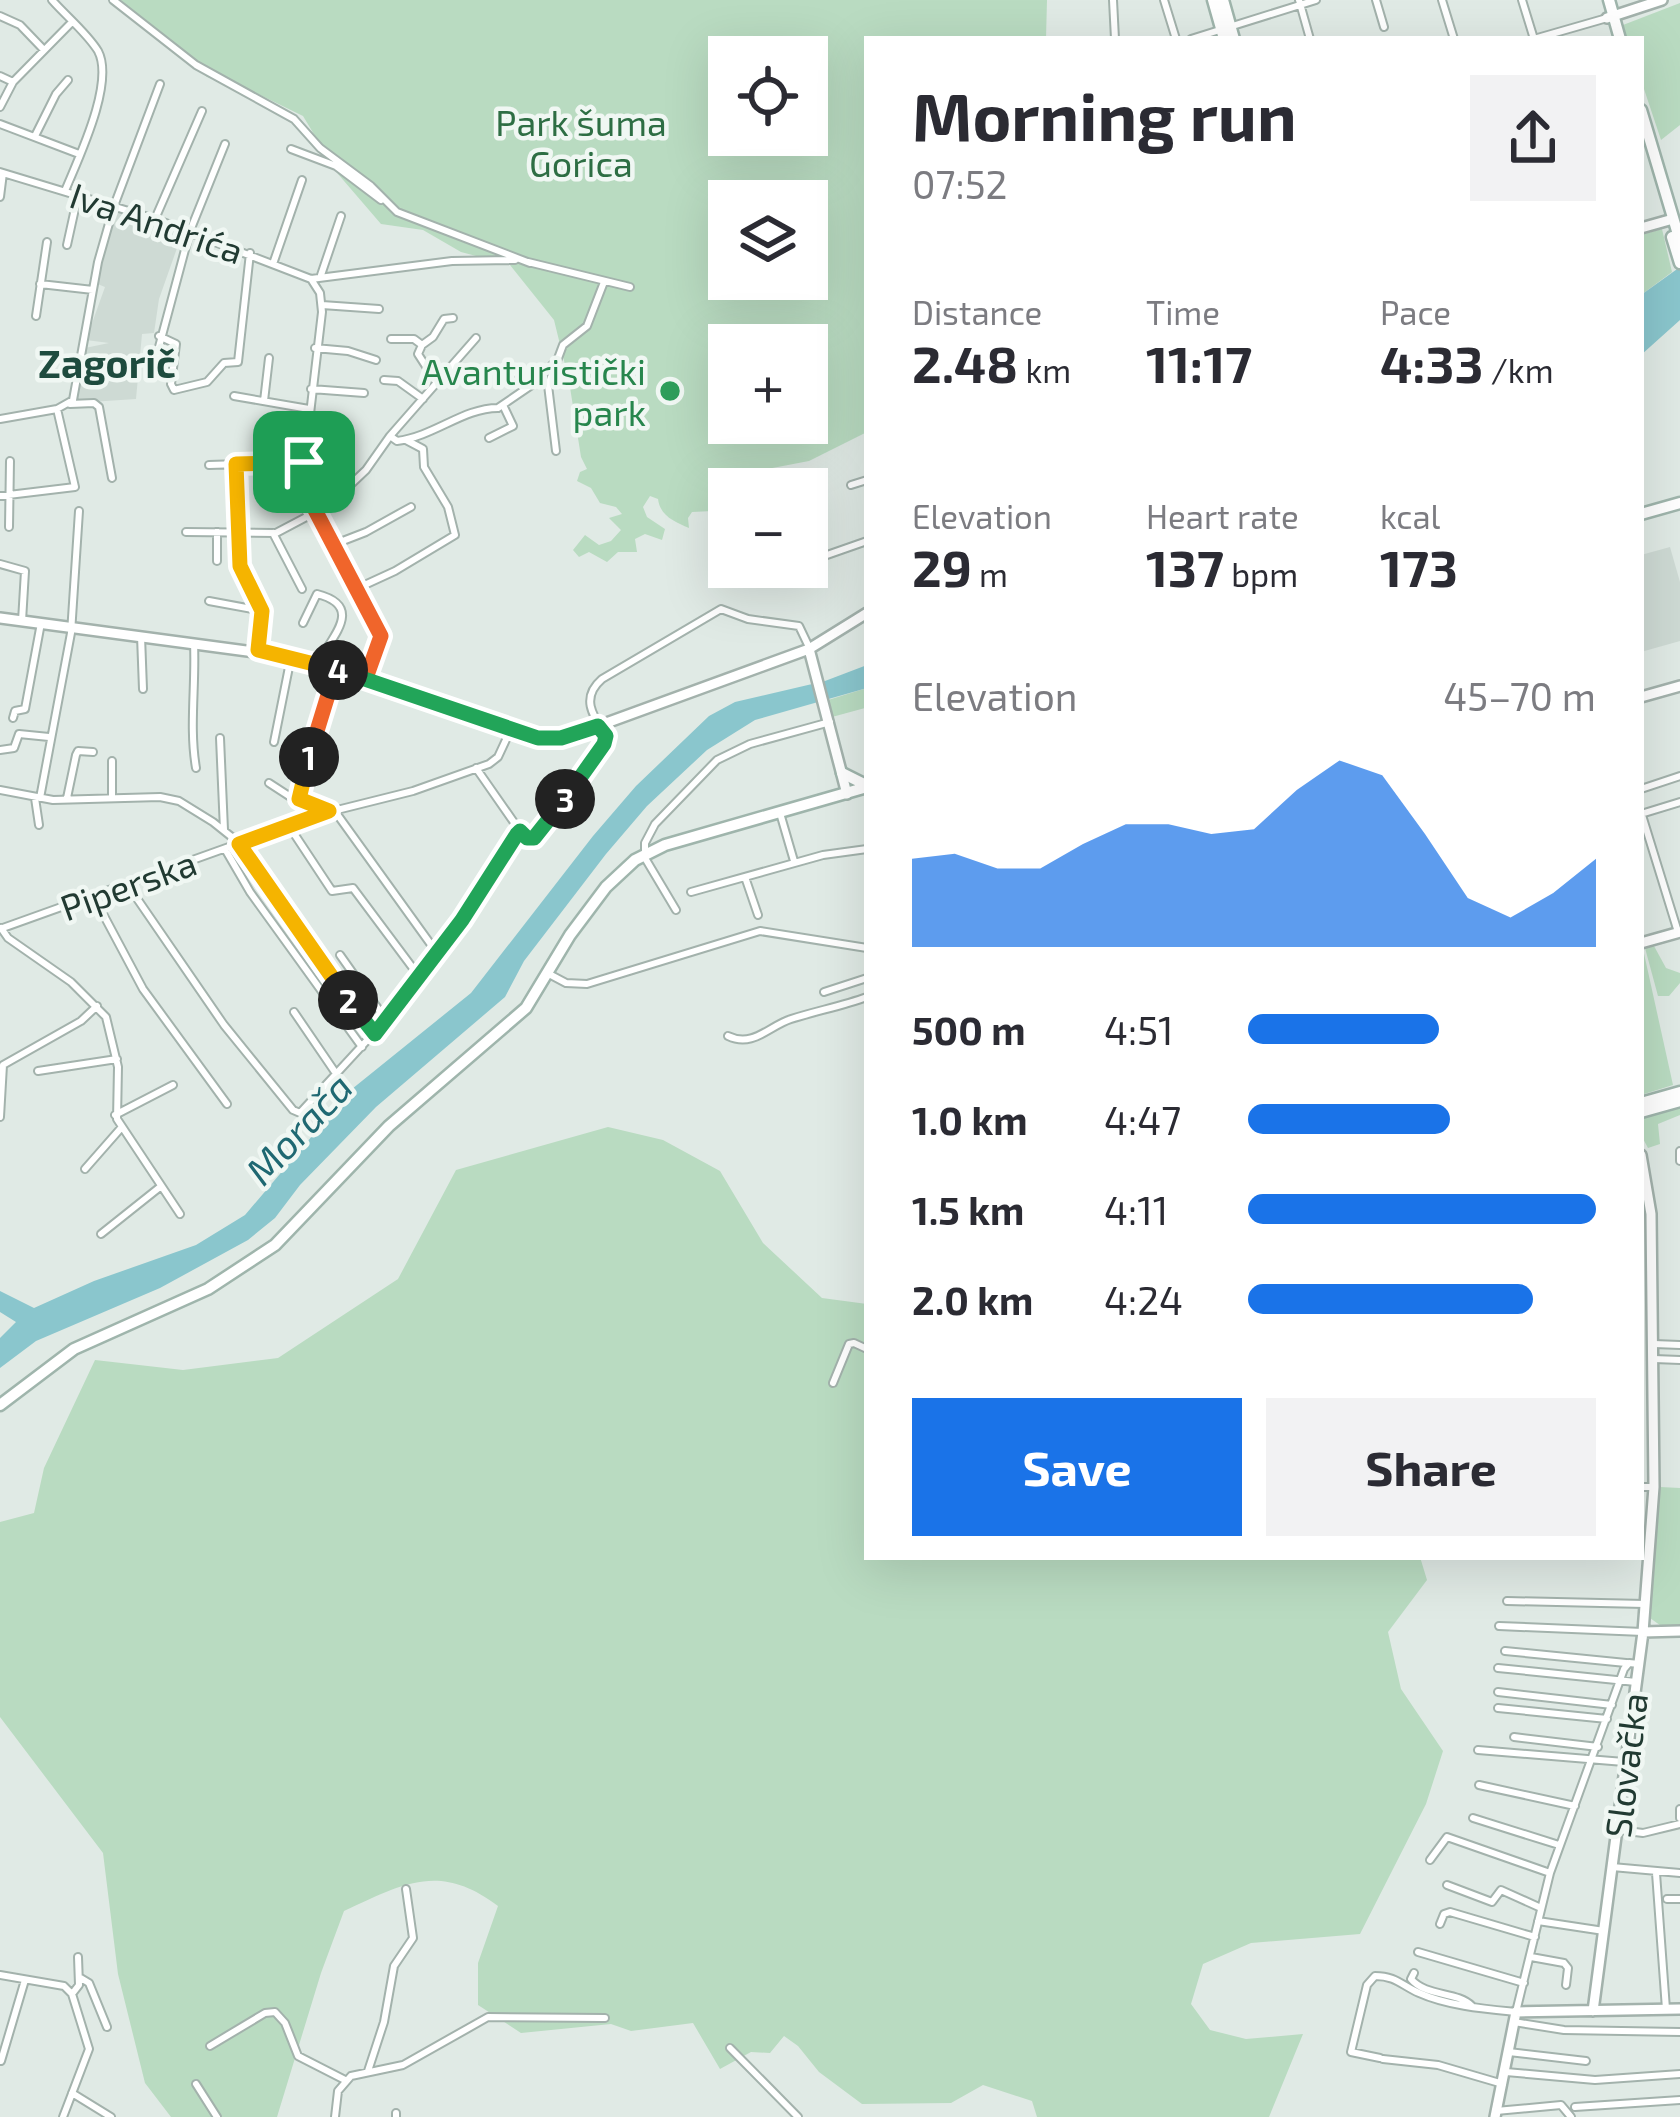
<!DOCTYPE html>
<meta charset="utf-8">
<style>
:root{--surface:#fff;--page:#f2f2f3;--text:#2b2b33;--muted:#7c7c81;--accent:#1a73e8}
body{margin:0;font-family:"Exo 2",sans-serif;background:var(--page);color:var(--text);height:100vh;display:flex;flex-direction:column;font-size:45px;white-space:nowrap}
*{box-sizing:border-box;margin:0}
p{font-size:39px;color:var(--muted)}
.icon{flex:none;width:66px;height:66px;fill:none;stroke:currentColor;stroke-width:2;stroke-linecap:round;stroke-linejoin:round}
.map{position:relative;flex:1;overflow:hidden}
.drawer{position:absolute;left:864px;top:36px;width:780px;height:1524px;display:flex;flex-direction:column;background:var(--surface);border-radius:0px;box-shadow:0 12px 48px #0002}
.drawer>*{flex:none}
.controls{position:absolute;left:708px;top:36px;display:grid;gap:24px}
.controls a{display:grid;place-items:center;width:120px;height:120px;border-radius:0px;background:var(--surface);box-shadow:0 12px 48px #0002;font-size:60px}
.pin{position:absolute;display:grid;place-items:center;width:102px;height:102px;color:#fff;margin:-51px;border-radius:24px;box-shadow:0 6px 18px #0006}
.km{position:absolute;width:60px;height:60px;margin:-30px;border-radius:50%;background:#222;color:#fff;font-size:33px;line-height:60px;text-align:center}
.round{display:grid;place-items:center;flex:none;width:126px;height:126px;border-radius:0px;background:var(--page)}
.summary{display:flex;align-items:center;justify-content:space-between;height:204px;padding:0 48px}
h1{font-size:66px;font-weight:700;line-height:90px}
.figures{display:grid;grid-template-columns:repeat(3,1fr);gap:18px;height:204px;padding:12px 48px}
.figures div{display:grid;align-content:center}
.figures b{font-size:51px;font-weight:700}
.figures small{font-size:33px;font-weight:400}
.figures p{font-size:33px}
.chart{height:336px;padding:24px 48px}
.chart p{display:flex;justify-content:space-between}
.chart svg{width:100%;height:216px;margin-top:12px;fill:var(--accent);opacity:.7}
.action{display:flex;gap:24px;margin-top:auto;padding:24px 48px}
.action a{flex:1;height:138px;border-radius:0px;background:var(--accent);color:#fff;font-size:48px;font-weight:700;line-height:138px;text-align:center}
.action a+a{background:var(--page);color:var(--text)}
ul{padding:0 48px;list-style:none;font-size:39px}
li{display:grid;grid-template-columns:192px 144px 1fr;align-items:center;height:90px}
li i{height:30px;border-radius:15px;background:var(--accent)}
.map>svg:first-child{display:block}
.built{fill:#cedad4}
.green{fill:#b9dbc1;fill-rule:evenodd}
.water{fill:#8ac6cd}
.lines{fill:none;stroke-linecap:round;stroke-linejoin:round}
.minor-casing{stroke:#a3b2ac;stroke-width:10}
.tertiary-casing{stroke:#a3b2ac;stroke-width:14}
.secondary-casing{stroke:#9fb5ac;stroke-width:15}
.minor{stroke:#fff;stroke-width:6}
.tertiary{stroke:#fff;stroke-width:9}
.secondary{stroke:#fff;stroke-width:10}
.split-1-casing{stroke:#fff;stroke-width:24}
.split-2-casing{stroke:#fff;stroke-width:24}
.split-3-casing{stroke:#fff;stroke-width:24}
.split-4-casing{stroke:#fff;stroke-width:24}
.split-5-casing{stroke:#fff;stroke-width:24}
.split-1{stroke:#f0652b;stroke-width:15}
.split-2{stroke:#f5b400;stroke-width:15}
.split-3{stroke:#22a559;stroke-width:15}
.split-4{stroke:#22a559;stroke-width:15}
.split-5{stroke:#f5b400;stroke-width:15}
.leisure-dot{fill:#2e9e5b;stroke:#f0f7f3;stroke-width:4.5}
.labels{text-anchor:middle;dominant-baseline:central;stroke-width:9;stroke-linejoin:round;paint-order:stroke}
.park-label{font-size:36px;fill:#2e6e44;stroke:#f0f7f3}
.street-label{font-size:36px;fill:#213a32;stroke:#f0f7f3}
.leisure-label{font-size:36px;fill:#27864d;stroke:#f0f7f3;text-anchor:end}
.neighbourhood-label{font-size:39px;font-weight:bold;fill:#1e4b3e;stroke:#f0f7f3}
.water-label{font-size:39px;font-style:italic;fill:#1f6872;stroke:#f0f7f3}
</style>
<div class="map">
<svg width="1680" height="2117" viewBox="0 0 1680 2117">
<rect width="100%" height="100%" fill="#e0eae5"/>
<path class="built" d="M 114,211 L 182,234 L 159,299 L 154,333 L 142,334 L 136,399 L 75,403 L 85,348 L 109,343 L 86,340 L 105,287 L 95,283 Z
M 1670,547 L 1680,582 L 1680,641 L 1641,652 L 1641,555 Z"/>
<path class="green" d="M 121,0 L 1047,0 L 1046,39 L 867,39 L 867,432 L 809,461 L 730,476 L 713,511 L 692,512 L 688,518 L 689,528 C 675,522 660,516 658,499 L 650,496 L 643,507 L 647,517 L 665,529 L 662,540 L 645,534 L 635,539 L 637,552 L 618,552 L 607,562 L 589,552 L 579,557 L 573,550 L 585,535 L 599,545 L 611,541 L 621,530 L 609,518 L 622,514 L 616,507 L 600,503 L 591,488 L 577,481 L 580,472 L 587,469 L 581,457 L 569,381 L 554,320 L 510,265 L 461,252 L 423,230 L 381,224 L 338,174 L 303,116 L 258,94 L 207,77 L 156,35 ZM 729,57 L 807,57 L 807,135 L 729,135 ZM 729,201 L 807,201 L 807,279 L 729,279 ZM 729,345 L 807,345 L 807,423 L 729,423 Z
M 1680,3 L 1680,125 L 1661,140 L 1641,80 L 1641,39 L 1627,39 L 1623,25 Z
M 1662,229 L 1672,272 L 1641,295 L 1641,235 Z
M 867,688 L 867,711 L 865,708 L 832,717 L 828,700 Z
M 1654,946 L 1666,968 L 1680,973 L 1680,983 L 1669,996 L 1658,996 L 1645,948 Z
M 1643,949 L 1673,1085 L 1641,1095 L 1641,950 Z
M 1680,1106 L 1680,1115 L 1658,1124 L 1660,1144 L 1648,1148 L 1641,1135 L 1641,1118 Z
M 608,1127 L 663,1140 L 720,1171 L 763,1243 L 822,1298 L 867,1304 L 867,1557 L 1420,1557 L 1427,1580 L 1388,1632 L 1401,1689 L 1443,1751 L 1426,1804 L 1360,1934 L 1251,1943 L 1203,1964 L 1191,2004 L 1210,2030 L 1246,2039 L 1303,2034 L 1269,2117 L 1037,2117 L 1032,2101 L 983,2085 L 951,2103 L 862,2104 L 819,2072 L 798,2046 L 784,2036 L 770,2053 L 751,2052 L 720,2069 L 693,2023 L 631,2031 L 611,2024 L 521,2033 L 478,2005 L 478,1963 L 498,1906 C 440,1862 404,1883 344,1911 L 321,1973 L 277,2117 L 171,2117 L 145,2083 L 118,1974 L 103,1853 L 0,1717 L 0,1522 L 34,1513 L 44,1468 L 95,1360 L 183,1370 L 278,1358 L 398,1279 L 456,1170 Z
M 1660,1487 L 1680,1488 L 1680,1624 L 1664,1628 L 1650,1618 Z"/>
<path class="water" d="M 1680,267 L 1680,320 L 1641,355 L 1641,295 Z
M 867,665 L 867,688 L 755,720 L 707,750 L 647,806 L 606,854 L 524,961 L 505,997 L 376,1107 L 300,1185 L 275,1218 L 248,1240 L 160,1288 L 36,1341 L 0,1368 L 0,1338 L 16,1322 L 0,1312 L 0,1291 L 34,1308 L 94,1281 L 196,1245 L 245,1215 L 352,1089 L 471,993 L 593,836 L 636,786 L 709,716 L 735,702 L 825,681 Z"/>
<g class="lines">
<defs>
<path id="minor" d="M 52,0 C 66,16 87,33 98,51 C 115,83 78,159 65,191
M 113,0 L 196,65 L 294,119 L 320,148 L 371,186 L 397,212 L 530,263
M 1113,0 L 1115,39
M 1164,0 L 1176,39
M 1299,0 L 1310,39
M 1376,0 L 1384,27
M 1442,0 L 1454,39
M 1522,0 L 1534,39
M 0,16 L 20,25 L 44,50
M 1191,39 L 1316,0
M 1534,39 L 1607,18
M 0,76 L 13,82
M 0,107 L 13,82 L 71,23
M 0,124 L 79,154
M 35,136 L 56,94 L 68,80
M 291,149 L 336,166 L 381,200
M 0,172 L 155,219 L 311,279
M 0,197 L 3,173
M 155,219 L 202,111
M 67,245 L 78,195
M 274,261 L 302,180
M 528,262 L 630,287
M 321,275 L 341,216
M 311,279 L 320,293 L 322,312 L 302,482 L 379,627 L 380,642 L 366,678
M 311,279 L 452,261 L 515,260
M 40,284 L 93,290
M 322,305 L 379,309
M 36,316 L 47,242
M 159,336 L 176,344 L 171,384 L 174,390 L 207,382 L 224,363 L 238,362 L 250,253
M 391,339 L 414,339 L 422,345
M 422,345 L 433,337 L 444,319 L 453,318
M 422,345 L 418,354 L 436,382
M 315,348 L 348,351 L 376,360
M 510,371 L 548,385
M 152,373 L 190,231 L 225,144
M 384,380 L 398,381 L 423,399
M 311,389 L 364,393
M 234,396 L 309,409
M 264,401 L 269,358
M 70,404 L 94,403 L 99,407 L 112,478
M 0,419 L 57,409 L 73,400 L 98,262 L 114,206 L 160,84
M 390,436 L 397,441 C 435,436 463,408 498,408 L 536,382 L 554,363
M 489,438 L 513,426 L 503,405
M 556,451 L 548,385 L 563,345 L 587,326 L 604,282
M 305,456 L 322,457 L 341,447
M 236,464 L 237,533
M 209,465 L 304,462
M 851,485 L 867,480
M 798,489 L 799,478
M 0,496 L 75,487 L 57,409
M 9,527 L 10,461
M 186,532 L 276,533 L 329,505 L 366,470 L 390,436 L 476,338
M 273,533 L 302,589
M 241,534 L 240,565 L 263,611 L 258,650
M 335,544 L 366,532 L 411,507
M 807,546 L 827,555 L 867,541
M 217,561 L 217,532
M 0,564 L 25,571 L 22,621
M 358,588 L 395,571 L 455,535 L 448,507 L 424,467 L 423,449 L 406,440
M 209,601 L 263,611
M 303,623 L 317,594 C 368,607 327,641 318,664
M 141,636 L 143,689
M 194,643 C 196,685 189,727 196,768
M 13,718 L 15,711 L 25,709 L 41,623
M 220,738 L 224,830
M 274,742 L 291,657
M 0,750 L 14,748 L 19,734 L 49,737
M 112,761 L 112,795
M 269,783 L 289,796 L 329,811
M 1641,789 L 1680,776
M 0,790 L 53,800 L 160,797 L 179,801 L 213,822 L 238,842 L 259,878 L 375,1033
M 35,798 L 39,825
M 40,798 L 71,633 L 79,511
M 67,798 L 76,755 L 78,751 L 93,752
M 299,799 L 320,710 L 335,670
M 334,810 L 437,953
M 1641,812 L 1678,932
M 780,813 L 794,861
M 1641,814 L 1680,802
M 289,826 L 332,891 L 353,888 L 418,975
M 520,831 L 530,839 L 536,836 L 604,744 L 606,736 C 593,716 580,698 602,679 L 721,609 L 748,619 L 799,626 L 809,647
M 225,849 L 250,892 L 362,1047
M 645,854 L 645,843 L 655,824 L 717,760 L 750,744 L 830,722
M 645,858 L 676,910
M 745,877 L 758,915
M 127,884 L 224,1025 L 293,1110 L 300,1113 L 395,1010 L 520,831 L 476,768
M 691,892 L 823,855 L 867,849
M 94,897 L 143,989 L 227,1104
M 1,928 L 8,938 L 71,982 L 106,1017 L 118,1067 L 117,1119 L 180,1214
M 0,929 L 321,814 L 413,791 L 489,764 L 498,757 L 511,729
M 340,955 L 386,1020
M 549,974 L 566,983 L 587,984 L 760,931 L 867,948
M 824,992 L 867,978
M 294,1012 L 337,1075
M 728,1036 C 753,1048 769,1026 791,1019 C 816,1011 842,1006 867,997
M 38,1071 L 117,1059
M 115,1115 L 173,1085
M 0,1117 L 3,1065 L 81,1021 L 97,1006
M 1680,1151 L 1680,1161
M 85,1169 L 121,1128
M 101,1234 L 160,1187
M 1654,1344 L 1680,1345
M 1654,1359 L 1680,1360
M 833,1383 L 849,1344 L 854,1343 L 867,1349
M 1641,1487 L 1654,1487
M 1507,1601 L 1645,1604
M 1499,1626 L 1643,1632
M 1505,1651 L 1626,1663
M 1498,1668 L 1636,1682
M 1498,1692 L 1612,1705
M 1498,1708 L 1607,1719
M 1514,1737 L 1598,1747
M 1478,1750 L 1624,1762
M 1479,1785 L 1575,1806
M 1680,1809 L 1680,1818
M 1473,1818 L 1559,1845
M 1619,1830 L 1643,1833 L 1680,1824
M 1430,1860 L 1447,1837 L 1550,1873
M 1612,1867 L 1680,1873
M 1656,1873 L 1666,2009
M 1447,1885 L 1492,1902 L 1501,1890 L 1541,1908
M 1667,1899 L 1680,1899
M 1538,1921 L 1604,1931
M 1440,1924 L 1444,1914 L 1450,1912 L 1535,1937
M 1418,1952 L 1524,1983
M 1531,1957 L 1564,1963 L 1568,1968 L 1566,1985
M 1414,1973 L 1411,1979 C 1426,1997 1457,1991 1472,2006
M 0,1975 L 64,1986 L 72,1994
M 79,1977 L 89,1983 L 107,2027
M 1514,2022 L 1564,2030 L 1680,2032
M 210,2046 L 265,2013 L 275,2012 L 285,2023 L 298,2056 L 345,2080
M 730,2048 L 798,2117
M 1509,2052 L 1586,2061
M 1380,2058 L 1351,2052 L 1367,1985 L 1375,1976 C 1396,1976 1401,1985 1419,1993 C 1448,2006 1485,2009 1516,2012 L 1550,1873 L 1624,1669 L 1629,1663 L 1639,1664
M 1383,2059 L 1438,2065 L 1503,2084
M 1,2061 L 25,1980
M 368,2071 L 384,2022 L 394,1966 L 413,1938 L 406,1889
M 1506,2072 L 1595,2080 L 1680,2074
M 196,2084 L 217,2117
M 72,2093 L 111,2117
M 1575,2107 L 1680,2100
M 1496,2111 L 1561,2105 L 1571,2117
M 63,2117 L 89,2049 L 72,1994 L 79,1985 L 78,1957
M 335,2117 L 338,2091 L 351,2076 L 403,2065 L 488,2017 L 605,2018
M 396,2117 L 396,2113"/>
<path id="tertiary" d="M 1607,18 L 1662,0
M 1641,228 L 1673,219
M 0,618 L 291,657 L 548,739 L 598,726 L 809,649 L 867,613
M 809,649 L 847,794
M 1641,697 L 1680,686
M 1641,943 L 1680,932
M 1643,1632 L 1680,1631
M 1593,2011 L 1643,1632 L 1654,1487 L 1651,1214 L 1641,1155
M 1495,2117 L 1516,2012 L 1680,2009"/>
<path id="secondary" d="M 1213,0 L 1224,39
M 1223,0 L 1234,39
M 1609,0 L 1620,39
M 1641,110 L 1680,241
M 1672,237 L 1680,263
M 1641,514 L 1680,503
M 842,773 L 862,783
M 1641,1103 L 1680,1092
M 1641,1112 L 1680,1101
M 0,1405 L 74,1349 L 208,1289 L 275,1245 L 389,1126 L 526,1008 L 570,935 L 606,887 L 635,860 L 665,845 L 867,787"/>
</defs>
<use href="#minor" class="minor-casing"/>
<use href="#tertiary" class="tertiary-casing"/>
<use href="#secondary" class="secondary-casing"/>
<use href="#minor" class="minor"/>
<use href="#tertiary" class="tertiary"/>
<use href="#secondary" class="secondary"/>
</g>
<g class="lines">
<defs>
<path id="split-1" d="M 304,462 L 304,489 L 381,636 L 366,678 L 336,669 L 309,757"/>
<path id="split-2" d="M 309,757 L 299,799 L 329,811 L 239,844 L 348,1000"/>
<path id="split-3" d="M 348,1000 L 375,1034 L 462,920 L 517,834 L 520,831 L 527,838 L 534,838 L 565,799"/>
<path id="split-4" d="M 338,670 L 538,738 L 561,738 L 598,726 L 606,736 L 604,744 L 565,799"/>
<path id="split-5" d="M 304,462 L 236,464 L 240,566 L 262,611 L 258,650 L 338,670"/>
</defs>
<use href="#split-1" class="split-1-casing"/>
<use href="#split-2" class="split-2-casing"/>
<use href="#split-3" class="split-3-casing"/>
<use href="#split-4" class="split-4-casing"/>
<use href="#split-5" class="split-5-casing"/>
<use href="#split-1" class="split-1"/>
<use href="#split-2" class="split-2"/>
<use href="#split-3" class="split-3"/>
<use href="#split-4" class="split-4"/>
<use href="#split-5" class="split-5"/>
</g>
<circle class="leisure-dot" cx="670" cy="391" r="12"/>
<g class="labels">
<g class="park-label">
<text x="581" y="121">Park šuma<tspan x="581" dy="41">Gorica</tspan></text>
</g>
<g class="street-label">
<text transform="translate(157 222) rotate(19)">Iva Andrića</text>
<text transform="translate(128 884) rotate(-20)">Piperska</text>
<text transform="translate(1625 1765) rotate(-83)">Slovačka</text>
</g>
<g class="leisure-label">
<text x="646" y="370">Avanturistički<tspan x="646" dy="41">park</tspan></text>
</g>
<g class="neighbourhood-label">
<text x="107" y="362">Zagorič</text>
</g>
<g class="water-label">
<text transform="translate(298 1128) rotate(-47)">Morača</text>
</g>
</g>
</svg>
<div class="controls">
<a><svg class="icon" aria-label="locate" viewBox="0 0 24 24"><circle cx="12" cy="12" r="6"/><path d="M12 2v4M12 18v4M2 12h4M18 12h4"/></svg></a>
<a><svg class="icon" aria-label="layers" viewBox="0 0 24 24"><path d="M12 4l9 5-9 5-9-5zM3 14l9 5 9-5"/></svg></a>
<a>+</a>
<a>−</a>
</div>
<div class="pin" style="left:304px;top:462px;background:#1e9e55"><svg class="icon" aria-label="arrive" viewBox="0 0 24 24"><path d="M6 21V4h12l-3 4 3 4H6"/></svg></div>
<b class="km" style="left:309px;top:757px">1</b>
<b class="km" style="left:348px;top:1000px">2</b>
<b class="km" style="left:565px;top:799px">3</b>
<b class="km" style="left:338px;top:670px">4</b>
<section class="drawer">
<div class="summary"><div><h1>Morning run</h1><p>07:52</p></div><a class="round"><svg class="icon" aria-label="share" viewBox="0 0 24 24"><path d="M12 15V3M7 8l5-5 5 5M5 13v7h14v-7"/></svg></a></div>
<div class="figures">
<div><p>Distance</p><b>2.48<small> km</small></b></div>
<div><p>Time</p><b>11:17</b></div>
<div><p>Pace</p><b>4:33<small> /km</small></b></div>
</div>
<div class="figures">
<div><p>Elevation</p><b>29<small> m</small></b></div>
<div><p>Heart rate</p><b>137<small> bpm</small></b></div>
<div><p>kcal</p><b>173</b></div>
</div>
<div class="chart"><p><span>Elevation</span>45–70 m</p>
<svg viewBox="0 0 160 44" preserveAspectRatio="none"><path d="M0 44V26L10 25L20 28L30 28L40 23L50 19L60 19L70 21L80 20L90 12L100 6L110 9L120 21L130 34L140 38L150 33L160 26V44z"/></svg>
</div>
<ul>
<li><b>500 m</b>4:51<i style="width:55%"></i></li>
<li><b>1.0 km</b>4:47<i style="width:58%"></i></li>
<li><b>1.5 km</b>4:11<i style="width:100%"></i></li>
<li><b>2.0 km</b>4:24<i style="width:82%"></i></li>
</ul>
<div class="action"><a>Save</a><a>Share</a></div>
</section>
</div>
